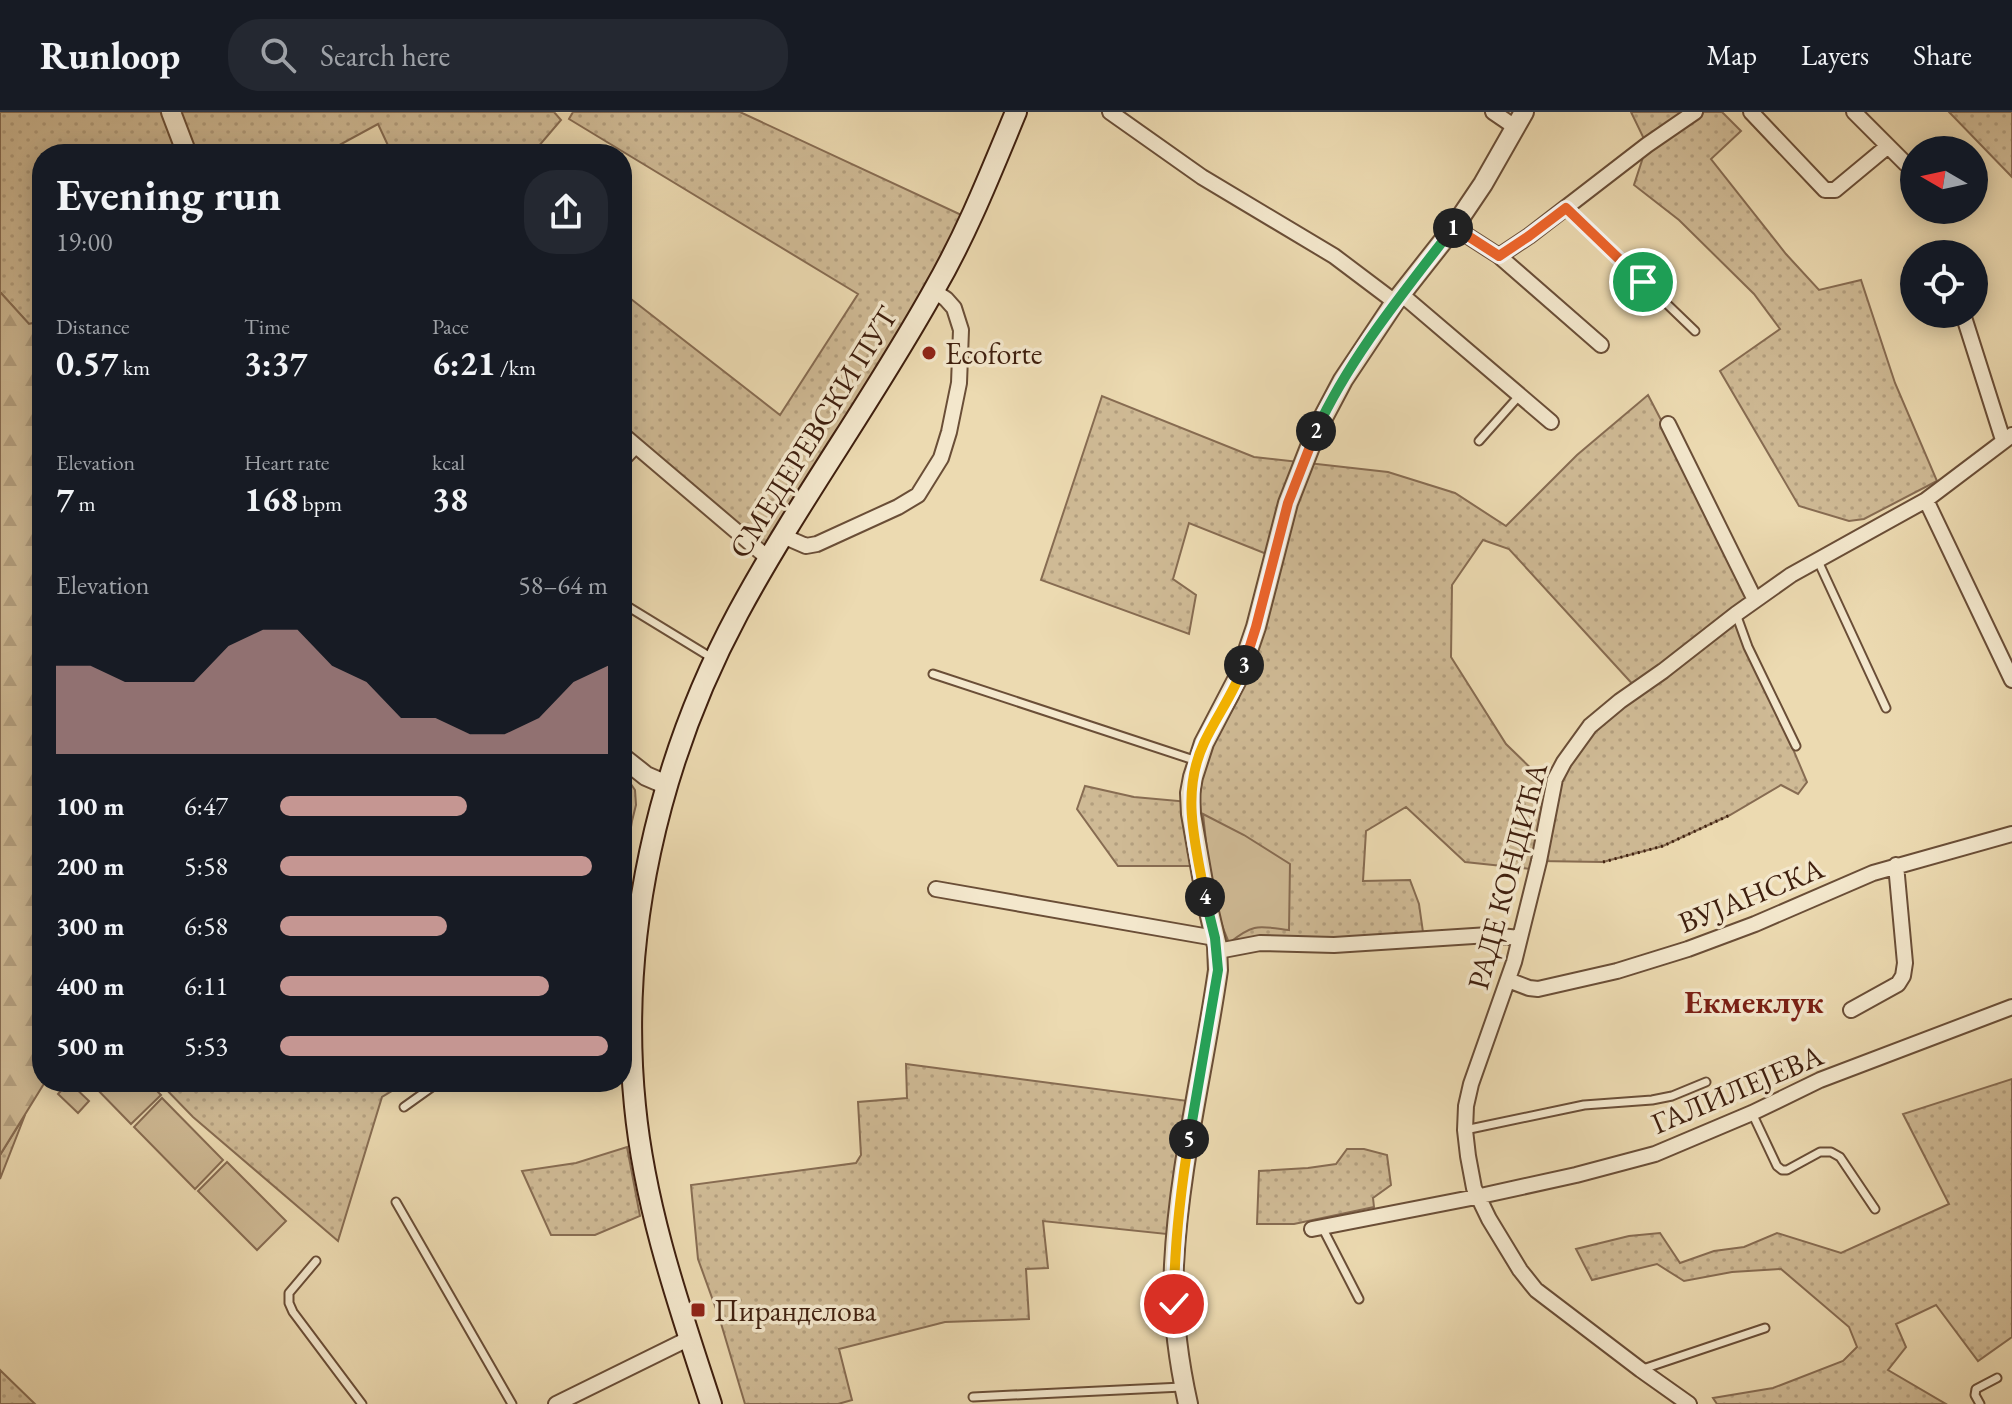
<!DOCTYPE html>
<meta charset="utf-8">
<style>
:root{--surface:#171b24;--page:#242831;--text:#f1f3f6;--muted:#9ea1a6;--line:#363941;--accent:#c59692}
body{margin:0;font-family:"EB Garamond",serif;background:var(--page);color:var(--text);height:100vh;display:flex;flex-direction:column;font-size:30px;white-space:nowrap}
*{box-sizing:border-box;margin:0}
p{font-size:26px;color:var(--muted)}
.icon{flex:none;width:44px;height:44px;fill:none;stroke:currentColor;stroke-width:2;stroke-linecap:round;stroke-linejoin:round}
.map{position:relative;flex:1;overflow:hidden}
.drawer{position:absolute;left:32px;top:32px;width:600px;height:948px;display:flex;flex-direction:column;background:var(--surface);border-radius:32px;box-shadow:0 4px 20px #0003}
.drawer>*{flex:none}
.needle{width:52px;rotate:279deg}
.fabs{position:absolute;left:1900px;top:24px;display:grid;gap:16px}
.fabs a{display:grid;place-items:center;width:88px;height:88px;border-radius:50%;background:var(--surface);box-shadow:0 4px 20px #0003;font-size:40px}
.pin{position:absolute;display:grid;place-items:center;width:68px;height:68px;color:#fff;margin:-34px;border:4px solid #fff;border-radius:50%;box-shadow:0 2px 8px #0007}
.km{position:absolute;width:40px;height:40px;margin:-20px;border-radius:50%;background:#222;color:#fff;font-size:22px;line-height:40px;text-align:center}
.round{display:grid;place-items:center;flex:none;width:84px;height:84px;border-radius:32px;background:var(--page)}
.overview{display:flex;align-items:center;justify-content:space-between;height:136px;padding:0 24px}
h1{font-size:44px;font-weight:700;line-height:60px}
.figures{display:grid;grid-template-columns:repeat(3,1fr);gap:12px;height:136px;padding:8px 24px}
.figures div{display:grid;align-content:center}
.figures b{font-size:34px;font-weight:700}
.figures small{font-size:22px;font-weight:400}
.figures p{font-size:22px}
.chart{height:224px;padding:16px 24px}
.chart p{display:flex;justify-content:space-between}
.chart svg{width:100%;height:144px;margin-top:8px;fill:var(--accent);opacity:.7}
ul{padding:0 24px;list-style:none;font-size:26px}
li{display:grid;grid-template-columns:128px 96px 1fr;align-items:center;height:60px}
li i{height:20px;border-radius:10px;background:var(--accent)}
header{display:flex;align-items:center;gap:48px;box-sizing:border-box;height:112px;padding:0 40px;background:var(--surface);border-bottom:2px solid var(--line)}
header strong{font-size:38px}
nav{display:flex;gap:44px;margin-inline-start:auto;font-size:28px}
.search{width:560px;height:72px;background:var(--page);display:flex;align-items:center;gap:20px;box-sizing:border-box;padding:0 28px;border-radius:32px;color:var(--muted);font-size:30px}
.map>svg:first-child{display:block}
.grass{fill:url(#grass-dots);stroke:#876c52;stroke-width:2}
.forest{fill:url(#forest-firs);stroke:#876c52;stroke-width:2}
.park{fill:#cfba95;stroke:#876c52;stroke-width:2}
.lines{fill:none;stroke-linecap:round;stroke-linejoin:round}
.service-casing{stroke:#6a4e37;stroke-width:11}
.minor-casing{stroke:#6a4e37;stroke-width:18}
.tertiary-casing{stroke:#6a4e37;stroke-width:22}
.secondary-casing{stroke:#3f1f0e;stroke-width:24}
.path{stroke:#3f1f0e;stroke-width:3;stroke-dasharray:2 4;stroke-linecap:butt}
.service{stroke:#f3e7cc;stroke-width:7}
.minor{stroke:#f3e7cc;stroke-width:14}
.tertiary{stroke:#f3e7cc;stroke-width:18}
.secondary{stroke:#f3e7cc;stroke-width:20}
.split-1-casing{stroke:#fff;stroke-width:16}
.split-2-casing{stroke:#fff;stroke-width:16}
.split-3-casing{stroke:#fff;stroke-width:16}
.split-4-casing{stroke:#fff;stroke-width:16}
.split-5-casing{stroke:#fff;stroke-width:16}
.split-6-casing{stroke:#fff;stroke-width:16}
.split-1{stroke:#f0652b;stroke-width:10}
.split-2{stroke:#22a559;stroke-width:10}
.split-3{stroke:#f0652b;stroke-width:10}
.split-4{stroke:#f5b400;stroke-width:10}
.split-5{stroke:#22a559;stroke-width:10}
.split-6{stroke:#f5b400;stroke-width:10}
.poi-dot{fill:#8f2418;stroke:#f3e7cc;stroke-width:3}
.labels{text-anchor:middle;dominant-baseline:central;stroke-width:7;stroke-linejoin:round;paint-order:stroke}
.poi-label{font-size:30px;fill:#3f1f0e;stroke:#f3e7cc;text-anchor:start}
.street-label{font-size:30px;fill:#3f1f0e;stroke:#f3e7cc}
.neighbourhood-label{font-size:32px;font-weight:bold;fill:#7a1f14;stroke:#f3e7cc}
</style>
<header>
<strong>Runloop</strong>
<div class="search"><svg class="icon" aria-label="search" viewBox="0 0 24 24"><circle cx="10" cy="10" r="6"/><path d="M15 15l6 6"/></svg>Search here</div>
<nav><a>Map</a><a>Layers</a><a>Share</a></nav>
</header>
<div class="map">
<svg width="2012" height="1292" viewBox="0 0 2012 1292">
<defs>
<pattern id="grass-dots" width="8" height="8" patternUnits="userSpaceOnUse" patternTransform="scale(2)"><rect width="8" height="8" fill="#cfba95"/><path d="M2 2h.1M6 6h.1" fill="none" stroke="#b39f7f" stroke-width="1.8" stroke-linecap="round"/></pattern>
<pattern id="forest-firs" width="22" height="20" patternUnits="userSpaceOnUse" patternTransform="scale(2)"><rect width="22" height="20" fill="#cfba95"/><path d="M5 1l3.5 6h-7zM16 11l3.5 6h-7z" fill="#b39f7f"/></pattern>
</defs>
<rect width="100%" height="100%" fill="#ecdab1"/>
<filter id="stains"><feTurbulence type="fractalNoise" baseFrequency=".0025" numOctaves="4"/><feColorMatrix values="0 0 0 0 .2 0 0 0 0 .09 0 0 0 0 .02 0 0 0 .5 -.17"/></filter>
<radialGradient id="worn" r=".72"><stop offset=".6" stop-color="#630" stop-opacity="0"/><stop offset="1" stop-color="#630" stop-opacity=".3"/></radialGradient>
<path class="grass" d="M 0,0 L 554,0 L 561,8 L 532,42 L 392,42 L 378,12 L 323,42 L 42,42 L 42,210 L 29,212 L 0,180 Z
M 573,0 L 740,0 L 970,107 L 769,447 L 622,322 L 622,180 L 780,303 L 858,182 L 569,7 Z
M 1631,0 L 1722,0 L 1741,19 L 1711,47 L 1786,142 L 1819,178 L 1861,168 L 1895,271 L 1937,369 L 1864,407 L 1849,409 L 1799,394 L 1720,259 L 1780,217 L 1754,182 L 1679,108 L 1634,73 L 1647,33 Z
M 1949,0 L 2012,0 L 2012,65 Z
M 1648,283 L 1755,488 L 1736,503 L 1807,670 L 1798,682 L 1781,673 L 1730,703 L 1663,734 L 1603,750 L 1539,749 L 1555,667 L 1578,628 L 1637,577 L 1509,437 L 1483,428 L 1452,473 L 1451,545 L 1506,632 L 1546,671 L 1531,757 L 1465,750 L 1406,695 L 1366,719 L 1363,769 L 1410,768 L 1419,792 L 1424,827 L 1218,839 L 1200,754 L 1118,754 L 1077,697 L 1085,674 L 1134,685 L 1200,691 L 1202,665 L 1214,631 L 1239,586 L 1240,562 L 1274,445 L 1189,411 L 1173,467 L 1196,483 L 1189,522 L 1041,468 L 1102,284 L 1254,345 L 1388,360 L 1455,381 L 1506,414 L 1577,343 Z
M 622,659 L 635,678 L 636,693 L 632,709 L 622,769 Z
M 906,952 L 1196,990 L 1176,1123 L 1043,1109 L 1048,1156 L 1026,1157 L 1029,1207 L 945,1210 L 839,1237 L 852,1288 L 838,1292 L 745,1292 L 720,1208 L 698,1147 L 691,1073 L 856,1051 L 861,1043 L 858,990 L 907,986 Z
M 2012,967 L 2012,1225 L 1978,1249 L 1936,1193 L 1896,1212 L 1906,1235 L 1888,1258 L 1946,1292 L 1717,1292 L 1713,1286 L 1773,1276 L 1843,1249 L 1857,1235 L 1849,1215 L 1781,1157 L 1732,1160 L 1684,1169 L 1657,1152 L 1592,1168 L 1576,1137 L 1629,1124 L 1660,1121 L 1680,1151 L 1714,1139 L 1744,1135 L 1777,1121 L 1841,1141 L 1949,1092 L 1903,1002 Z
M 159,970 L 407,970 L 382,985 L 338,1129 L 193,1005 Z
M 25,1003 L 0,1067 L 0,1043 Z
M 627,1035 L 640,1104 L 595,1123 L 551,1123 L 522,1059 L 576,1051 Z
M 1347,1037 L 1364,1037 L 1387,1043 L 1391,1073 L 1373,1086 L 1374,1095 L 1294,1112 L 1257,1112 L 1259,1059 L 1308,1056 L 1336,1052 Z
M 0,1258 L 35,1292 L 0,1292 Z"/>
<path class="forest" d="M 0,180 L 29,212 L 42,209 L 42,970 L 45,970 L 0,1043 Z"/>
<path class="park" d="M 1203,702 L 1244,723 L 1290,752 L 1289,818 C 1258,814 1254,811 1229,831 C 1211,791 1208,746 1203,702 Z
M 69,970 L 89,989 L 78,1001 L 58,982 Z
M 90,970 L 148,970 L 161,983 L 131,1012 Z
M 162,986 L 223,1048 L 195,1077 L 134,1015 Z
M 227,1050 L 286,1109 L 257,1138 L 198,1079 Z"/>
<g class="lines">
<defs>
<path id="service" d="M 1567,96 L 1695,219
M 1479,329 L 1519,284
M 622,353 L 638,336
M 1818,449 L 1886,596
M 622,491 L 712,546
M 1736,502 L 1748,535 L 1796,634
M 933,562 L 1197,649
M 404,995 L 439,970
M 1752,1001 L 1777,1054 L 1782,1058 L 1787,1058 L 1820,1040 L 1831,1040 L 1840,1045 L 1875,1097
M 1465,1018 L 1584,993 L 1652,988 L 1672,984 L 1706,970
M 396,1090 L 512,1292
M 1322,1115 L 1359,1187
M 316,1149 L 289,1181 L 289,1191 L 293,1200 L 362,1292
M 1643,1257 L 1765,1216
M 973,1285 L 1182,1275
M 1980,1292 L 1975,1283 L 1976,1277 L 1997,1266"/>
<path id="minor" d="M 1110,0 L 1202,65 L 1334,144 L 1395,190
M 1493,0 L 1515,15
M 1751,0 L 1825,78 L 1835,78 L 1888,34
M 1854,0 L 1906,52
M 1454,115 L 1499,144 L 1601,233
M 1499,144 L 1529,124 L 1647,33 L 1695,0
M 1401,182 L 1551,310
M 1963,202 L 2003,328
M 1668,312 L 1755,488
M 622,322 L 769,447
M 1926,388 L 2012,568
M 783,424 L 806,434 L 817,432 L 898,395 L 918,383 L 941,346 L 949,320 L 959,271 L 961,218 L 954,196 L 946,187 L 934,179
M 936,777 L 1215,826
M 1218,839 L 1260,831 L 1334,833 L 1489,823 L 1520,826
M 1508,868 L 1529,876 L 1538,877 L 1617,859 L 1688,837 L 1755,812 L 1873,761 L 2012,722
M 1851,898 L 1898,872 L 1903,864 L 1905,851 L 1896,753
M 1312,1117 L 1476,1085 L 1576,1063 L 1655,1042 L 1752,1001 L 1820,968 L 2012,895
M 556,1292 L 690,1226
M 1689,1292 L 1641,1258 L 1536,1178 L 1520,1158 L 1489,1107 L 1474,1076 L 1468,1044 L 1465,1018 L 1466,994 L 1471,972 L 1514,850 L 1539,749 L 1555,667 L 1564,650 L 1590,614 L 1620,589 L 1663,559 L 1736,502 L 1791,463 L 1926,388 L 2012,323"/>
<path id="tertiary" d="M 171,0 L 187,42
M 622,645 L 646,664 L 667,673
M 1188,1292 C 1178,1247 1172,1199 1174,1153 C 1179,1054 1204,956 1218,858 L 1217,834 L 1206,787 L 1191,702 L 1190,681 L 1193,665 L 1204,631 L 1240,562 L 1256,515 L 1288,391 L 1317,317 L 1343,268 L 1395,190 L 1454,115 L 1483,72 L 1524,0"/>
<path id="secondary" d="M 711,1292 C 679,1194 645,1097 635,994 C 618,825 658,650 738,501 C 798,390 873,288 934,178 C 967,121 991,60 1016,0"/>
</defs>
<use href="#service" class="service-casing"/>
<use href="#minor" class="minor-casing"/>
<use href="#tertiary" class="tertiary-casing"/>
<use href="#secondary" class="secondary-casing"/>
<path class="path" d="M 1603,750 L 1663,734 L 1730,703"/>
<use href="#service" class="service"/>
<use href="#minor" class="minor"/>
<use href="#tertiary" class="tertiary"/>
<use href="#secondary" class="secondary"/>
</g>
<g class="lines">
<defs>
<path id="split-1" d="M 1453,116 L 1454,115 L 1499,144 L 1529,124 L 1566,96 L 1643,170"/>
<path id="split-2" d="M 1316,319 C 1350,245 1403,181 1453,116"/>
<path id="split-3" d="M 1244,553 L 1256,515 L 1288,391 L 1316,319"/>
<path id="split-4" d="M 1205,785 C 1196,733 1180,682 1204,631 C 1216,605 1234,581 1244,553"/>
<path id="split-5" d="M 1189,1027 L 1218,858 L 1215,826 L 1205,785"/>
<path id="split-6" d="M 1174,1192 C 1174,1136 1180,1082 1189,1027"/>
</defs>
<use href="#split-1" class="split-1-casing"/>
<use href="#split-2" class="split-2-casing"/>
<use href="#split-3" class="split-3-casing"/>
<use href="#split-4" class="split-4-casing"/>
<use href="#split-5" class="split-5-casing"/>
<use href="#split-6" class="split-6-casing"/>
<use href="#split-1" class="split-1"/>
<use href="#split-2" class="split-2"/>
<use href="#split-3" class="split-3"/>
<use href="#split-4" class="split-4"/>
<use href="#split-5" class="split-5"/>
<use href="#split-6" class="split-6"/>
</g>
<g class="poi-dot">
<circle cx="929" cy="241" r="8"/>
<rect x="690" y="1190" width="16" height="16" rx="4"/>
</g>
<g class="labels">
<g class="poi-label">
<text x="945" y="241">Ecoforte</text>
<text x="714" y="1198">Пиранделова</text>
</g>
<g class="street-label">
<text transform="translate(813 320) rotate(-58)">СМЕДЕРЕВСКИ ПУТ</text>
<text transform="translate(1507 764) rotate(-75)">РАДЕ КОНДИЋА</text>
<text transform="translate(1751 783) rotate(-22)">ВУЈАНСКА</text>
<text transform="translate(1737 977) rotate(-23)">ГАЛИЛЕЈЕВА</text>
</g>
<g class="neighbourhood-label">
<text x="1754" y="890">Екмеклук</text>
</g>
</g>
<rect width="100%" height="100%" filter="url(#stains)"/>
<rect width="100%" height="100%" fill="url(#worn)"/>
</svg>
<div class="fabs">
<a><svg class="needle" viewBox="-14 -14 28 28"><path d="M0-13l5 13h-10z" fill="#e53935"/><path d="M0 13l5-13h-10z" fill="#9ea1a6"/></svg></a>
<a><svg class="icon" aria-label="locate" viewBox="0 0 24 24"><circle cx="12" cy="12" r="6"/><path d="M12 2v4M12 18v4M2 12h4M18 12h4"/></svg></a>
</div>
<div class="pin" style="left:1643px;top:170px;background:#1e9e55"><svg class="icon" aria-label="arrive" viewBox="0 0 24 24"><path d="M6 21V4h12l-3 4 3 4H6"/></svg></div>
<div class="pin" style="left:1174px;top:1192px;background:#d93025"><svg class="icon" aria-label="check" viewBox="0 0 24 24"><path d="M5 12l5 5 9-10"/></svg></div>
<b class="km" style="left:1453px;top:116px">1</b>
<b class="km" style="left:1316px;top:319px">2</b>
<b class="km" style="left:1244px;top:553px">3</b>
<b class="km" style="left:1205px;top:785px">4</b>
<b class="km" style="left:1189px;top:1027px">5</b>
<section class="drawer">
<div class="overview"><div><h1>Evening run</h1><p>19:00</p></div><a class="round"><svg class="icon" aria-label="share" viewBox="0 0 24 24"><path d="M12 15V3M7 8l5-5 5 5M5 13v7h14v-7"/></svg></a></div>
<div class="figures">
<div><p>Distance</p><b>0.57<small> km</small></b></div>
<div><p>Time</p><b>3:37</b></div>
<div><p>Pace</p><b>6:21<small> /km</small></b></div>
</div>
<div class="figures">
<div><p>Elevation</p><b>7<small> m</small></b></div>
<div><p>Heart rate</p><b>168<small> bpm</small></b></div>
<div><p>kcal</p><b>38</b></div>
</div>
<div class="chart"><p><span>Elevation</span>58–64 m</p>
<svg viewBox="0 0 160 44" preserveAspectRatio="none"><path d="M0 44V17L10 17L20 22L30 22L40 22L50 11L60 6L70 6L80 17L90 22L100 33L110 33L120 38L130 38L140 33L150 22L160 17V44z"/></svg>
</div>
<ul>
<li><b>100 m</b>6:47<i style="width:57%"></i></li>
<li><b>200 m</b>5:58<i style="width:95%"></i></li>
<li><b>300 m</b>6:58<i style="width:51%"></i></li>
<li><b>400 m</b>6:11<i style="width:82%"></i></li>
<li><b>500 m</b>5:53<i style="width:100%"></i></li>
</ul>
</section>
</div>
